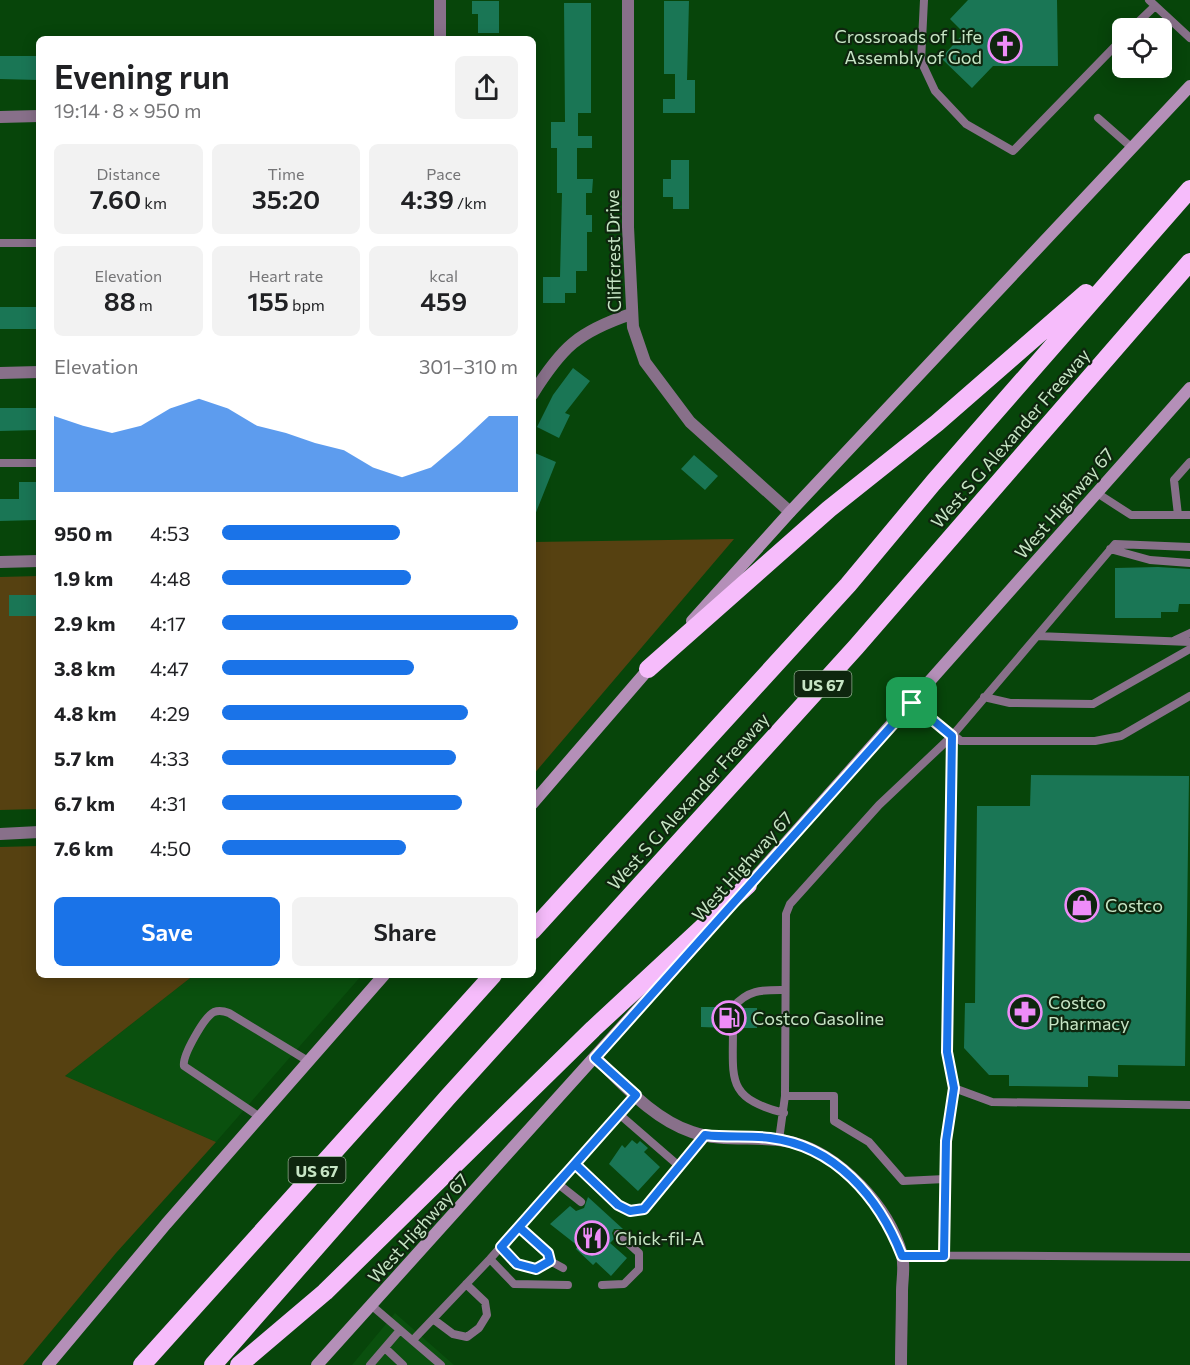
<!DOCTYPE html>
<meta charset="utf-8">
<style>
:root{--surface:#fff;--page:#f2f2f2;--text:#202124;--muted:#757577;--accent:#1a73e8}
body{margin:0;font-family:Commissioner,sans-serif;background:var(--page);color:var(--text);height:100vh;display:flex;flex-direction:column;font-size:22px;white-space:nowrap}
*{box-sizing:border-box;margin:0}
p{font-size:20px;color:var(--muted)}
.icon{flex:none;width:33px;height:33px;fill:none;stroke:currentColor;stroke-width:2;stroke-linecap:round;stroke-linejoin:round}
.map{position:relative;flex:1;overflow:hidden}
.panel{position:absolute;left:36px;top:36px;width:500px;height:942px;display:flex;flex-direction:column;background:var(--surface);border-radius:9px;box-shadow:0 3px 15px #0003}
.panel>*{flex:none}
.controls{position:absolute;left:1112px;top:18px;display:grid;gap:12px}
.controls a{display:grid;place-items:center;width:60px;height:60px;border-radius:9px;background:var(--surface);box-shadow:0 3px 15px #0003;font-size:30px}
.pin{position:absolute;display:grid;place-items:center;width:51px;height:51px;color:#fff;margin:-26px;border-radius:12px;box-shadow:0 3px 9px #0006}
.round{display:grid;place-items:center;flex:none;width:63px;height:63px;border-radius:9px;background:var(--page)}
.head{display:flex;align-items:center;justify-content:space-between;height:102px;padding:0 18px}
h1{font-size:33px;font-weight:600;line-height:45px}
.metrics{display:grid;grid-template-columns:repeat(3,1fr);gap:9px;height:102px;padding:6px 18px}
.metrics div{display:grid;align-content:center;border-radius:9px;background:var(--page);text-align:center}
.metrics b{font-size:26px;font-weight:600}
.metrics small{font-size:16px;font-weight:400}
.metrics p{font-size:16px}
.chart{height:168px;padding:12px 18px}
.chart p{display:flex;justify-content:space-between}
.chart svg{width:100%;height:108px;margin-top:6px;fill:var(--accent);opacity:.7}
.cta{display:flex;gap:12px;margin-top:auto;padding:12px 18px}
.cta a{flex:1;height:69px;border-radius:9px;background:var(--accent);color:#fff;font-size:24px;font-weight:600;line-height:69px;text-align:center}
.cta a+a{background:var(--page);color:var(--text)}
ul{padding:0 18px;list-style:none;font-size:20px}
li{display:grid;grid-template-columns:96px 72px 1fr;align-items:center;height:45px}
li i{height:15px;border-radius:8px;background:var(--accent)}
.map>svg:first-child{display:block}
.built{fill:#0a500e}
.green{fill:#564111}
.building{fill:#1a7655}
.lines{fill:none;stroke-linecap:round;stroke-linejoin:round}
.service{stroke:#88708a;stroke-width:8}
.minor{stroke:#88708a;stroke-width:12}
.secondary{stroke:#b48fb8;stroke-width:12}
.motorway{stroke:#f6bcfb;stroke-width:18}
.route-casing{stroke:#fff;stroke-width:12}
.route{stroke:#1a73e8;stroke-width:8}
.labels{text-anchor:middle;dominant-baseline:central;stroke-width:4.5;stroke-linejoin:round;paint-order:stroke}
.shield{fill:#0e260e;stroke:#90ac8e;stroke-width:1.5}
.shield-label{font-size:16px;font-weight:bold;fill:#c7e5c5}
.poi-label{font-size:18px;fill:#c7e5c5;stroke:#0e260e;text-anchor:start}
.street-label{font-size:18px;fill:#c7e5c5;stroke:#0e260e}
</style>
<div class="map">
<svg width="1190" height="1365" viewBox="0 0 1190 1365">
<rect width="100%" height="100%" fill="#07450a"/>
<path class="built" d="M 194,975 L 362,975 L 216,1142 L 65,1076 Z
M 395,1313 L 454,1365 L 352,1365 Z"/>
<path class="green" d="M 734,539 L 533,775 L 533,542 Z
M 39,576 L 39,809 L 0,810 L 0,577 Z
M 39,846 L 39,975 L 194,975 L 65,1076 L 216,1142 L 116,1253 L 23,1365 L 0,1365 L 0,847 Z"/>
<path class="building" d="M 968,0 L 1057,0 L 1058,66 L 993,66 L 972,88 L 941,58 L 964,33 L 950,19 Z
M 472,1 L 499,1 L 499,33 L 478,33 L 478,14 L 472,14 Z
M 664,1 L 689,1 L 687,80 L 695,80 L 695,113 L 663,113 L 663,99 L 675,99 L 675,74 L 664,74 Z
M 564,3 L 591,3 L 591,113 L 578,113 L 578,136 L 592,136 L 592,148 L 577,148 L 577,179 L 593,179 L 592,193 L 586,193 L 586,215 L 592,215 L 592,232 L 587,232 L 587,271 L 576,271 L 576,293 L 565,293 L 565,303 L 543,303 L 543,277 L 560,277 L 562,193 L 557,193 L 557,148 L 551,148 L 551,122 L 565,122 Z
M 0,56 L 39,56 L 39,80 L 0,79 Z
M 671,160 L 689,160 L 689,209 L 673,209 L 673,197 L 663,197 L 663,179 L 671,179 Z
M 0,307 L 39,307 L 39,329 L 0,329 Z
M 573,368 L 590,381 L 565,413 L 570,415 L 559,438 L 537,427 L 553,395 Z
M 0,408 L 39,408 L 39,430 L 0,431 Z
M 535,453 L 556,462 L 533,520 L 532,460 Z
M 694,455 L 718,476 L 705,490 L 681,469 Z
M 19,482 L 36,482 L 36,490 L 39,490 L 37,520 L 0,521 L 0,499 L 19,499 Z
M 1158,567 L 1190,569 L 1190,604 L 1179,604 L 1178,612 L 1161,612 L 1161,618 L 1115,618 L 1115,568 Z
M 9,595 L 39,595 L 39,616 L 9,616 Z
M 1031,775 L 1189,776 L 1185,1066 L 1118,1065 L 1118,1077 L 1088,1076 L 1088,1087 L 1009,1086 L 1009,1075 L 989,1075 L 964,1048 L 965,1003 L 975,1003 L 977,806 L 1030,806 Z
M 701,1007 L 727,1007 L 732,1013 L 741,1008 L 757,1008 L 757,1028 L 739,1028 L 732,1022 L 727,1028 L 701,1027 Z
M 632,1140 L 637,1144 L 640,1141 L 648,1148 L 644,1152 L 660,1167 L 638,1191 L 609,1164 L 622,1145 L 625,1148 Z
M 588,1197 L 623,1229 L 614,1229 L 612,1233 L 614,1239 L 610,1243 L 627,1258 L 611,1276 L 596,1262 L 593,1265 L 576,1249 L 578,1246 L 550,1224 L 570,1206 L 576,1211 L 584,1208 Z"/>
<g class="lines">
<path class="service" d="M 924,0 L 921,61 L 935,91 L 966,124 L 1013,151 L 1122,39
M 1149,0 L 1190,38
M 1132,28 L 1155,6
M 1098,118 L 1131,147
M 0,243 L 39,243
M 0,463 L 39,463
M 1097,493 L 1131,515 L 1190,515
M 1178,515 L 1174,480 L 1190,462
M 1110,549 L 1150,560 L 1190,563
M 1037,636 L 1115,544 L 1190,547
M 1175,640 L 1190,633
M 984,697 L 1010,703 L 1093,704 L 1190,649
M 912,703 L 961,741 L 1095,741 L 1121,736 L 1190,696
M 733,1007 C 749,989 762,990 785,990
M 733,1028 C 733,1080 726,1098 784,1113
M 954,1088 L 992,1102 L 1190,1105
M 785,1096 L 834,1096 L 834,1121 L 869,1142 L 903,1181 L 945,1179
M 619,1114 L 679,1166
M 260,1117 L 184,1066 C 182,1056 204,1017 214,1012 C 219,1010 224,1011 229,1013 L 308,1061
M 779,1140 L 785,1096 L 786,914 L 790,904 L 879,805 L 952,736 L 1037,636 L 1190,642
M 575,1164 L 618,1205 L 630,1211 L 644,1209 L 705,1135
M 557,1183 L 581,1202
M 519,1227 L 548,1253 L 550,1261
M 501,1247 L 517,1264 L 535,1269 L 550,1261 L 563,1268
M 902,1255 L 1190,1257
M 944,1256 L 946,1141 L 954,1088 L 947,1052 L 952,736
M 490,1259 L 514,1284 L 568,1285
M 602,1285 L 624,1284 L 639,1269 L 639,1253 L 618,1234
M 371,1305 L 441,1365
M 433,1319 L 453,1334 L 467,1337 L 479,1328 L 487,1315 L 485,1302 L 466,1284
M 413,1340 L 490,1259 L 636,1095
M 385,1348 L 403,1365
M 370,1365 L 400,1330"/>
<path class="minor" d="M 440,0 L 440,39
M 628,0 L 628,227 L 633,327 L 645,362 L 690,422 L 790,512
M 0,117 L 39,116
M 0,373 L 39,372
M 532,395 C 562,347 578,332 631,314
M 0,562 L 39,561
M 0,834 L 39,832
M 595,1057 C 624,1085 653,1119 692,1132 C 723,1143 759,1135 791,1142 C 840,1154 889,1207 902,1255 C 905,1267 902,1280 902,1292 C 902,1316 901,1341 901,1365"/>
<path class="secondary" d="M 692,621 L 790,512 L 1190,86
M 532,804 L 652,665
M 745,889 L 1190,388
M 48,1365 L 166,1224 L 384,975
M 317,1365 L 700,940"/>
<path class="motorway" d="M 648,669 L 829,509 L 937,423 L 1086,293
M 532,931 L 848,585 L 933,483 L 1190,189
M 142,1365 L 493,975
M 213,1365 L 447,1098 L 856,647 L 1190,262
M 239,1365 L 325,1292 L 593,1029 L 748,885"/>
</g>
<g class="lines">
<defs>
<path id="route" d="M 912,703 L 595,1058 L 636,1095 C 597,1139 558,1183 519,1227 L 548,1253 L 550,1261 L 536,1269 L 517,1264 L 501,1247 C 526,1219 550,1191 575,1164 L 618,1205 L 630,1211 L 644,1209 L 705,1135 C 727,1138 748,1135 770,1138 C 835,1146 879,1197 902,1256 L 944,1256 L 946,1141 L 954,1088 L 947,1052 L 952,736 L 912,703"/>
</defs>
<use href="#route" class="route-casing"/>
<use href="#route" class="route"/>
</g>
<defs>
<symbol id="church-ring" viewBox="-11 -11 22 22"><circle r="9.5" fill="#0e260e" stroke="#ee8cf8" stroke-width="1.5"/><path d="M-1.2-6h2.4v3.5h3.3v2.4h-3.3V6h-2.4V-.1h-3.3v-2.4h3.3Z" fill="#ee8cf8"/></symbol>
<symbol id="shop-ring" viewBox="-11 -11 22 22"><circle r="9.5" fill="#0e260e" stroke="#ee8cf8" stroke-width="1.5"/><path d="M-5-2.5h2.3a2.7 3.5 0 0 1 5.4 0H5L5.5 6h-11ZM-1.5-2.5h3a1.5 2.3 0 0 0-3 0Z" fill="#ee8cf8"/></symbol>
<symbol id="pharmacy-ring" viewBox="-11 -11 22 22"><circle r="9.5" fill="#0e260e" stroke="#ee8cf8" stroke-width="1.5"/><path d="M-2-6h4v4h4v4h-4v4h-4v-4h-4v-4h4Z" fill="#ee8cf8"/></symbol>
<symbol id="fuel-ring" viewBox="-11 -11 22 22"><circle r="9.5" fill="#0e260e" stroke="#ee8cf8" stroke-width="1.5"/><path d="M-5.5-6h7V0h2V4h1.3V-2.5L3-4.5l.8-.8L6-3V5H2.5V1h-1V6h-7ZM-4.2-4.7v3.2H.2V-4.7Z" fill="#ee8cf8"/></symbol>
<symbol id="restaurant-ring" viewBox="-11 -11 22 22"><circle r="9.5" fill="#0e260e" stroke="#ee8cf8" stroke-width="1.5"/><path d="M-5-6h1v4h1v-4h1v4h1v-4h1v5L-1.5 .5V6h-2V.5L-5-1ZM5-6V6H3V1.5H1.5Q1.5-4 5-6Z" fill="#ee8cf8"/></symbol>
</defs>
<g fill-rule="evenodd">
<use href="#church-ring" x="986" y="27" width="38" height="38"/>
<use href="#shop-ring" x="1063" y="886" width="38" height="38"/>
<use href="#pharmacy-ring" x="1006" y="993" width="38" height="38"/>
<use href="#fuel-ring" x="710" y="999" width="38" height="38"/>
<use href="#restaurant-ring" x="573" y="1219" width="38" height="38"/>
</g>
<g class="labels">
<g class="shield">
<rect x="794.5" y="671" width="57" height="26" rx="4.5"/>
<rect x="288.5" y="1157" width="57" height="26" rx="4.5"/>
</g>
<g class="shield-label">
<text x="823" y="684">US 67</text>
<text x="317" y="1170">US 67</text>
</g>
<g class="poi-label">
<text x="982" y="36" text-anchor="end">Crossroads of Life<tspan x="982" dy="21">Assembly of God</tspan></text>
<text x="1105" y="905">Costco</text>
<text x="1048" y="1002">Costco<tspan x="1048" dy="21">Pharmacy</tspan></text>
<text x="752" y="1018">Costco Gasoline</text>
<text x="615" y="1238">Chick-fil-A</text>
</g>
<g class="street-label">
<text transform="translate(613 251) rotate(-91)">Cliffcrest Drive</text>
<text transform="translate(1010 438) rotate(-49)">West S G Alexander Freeway</text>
<text transform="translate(1064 503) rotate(-49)">West Highway 67</text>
<text transform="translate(688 801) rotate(-48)">West S G Alexander Freeway</text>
<text transform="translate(742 866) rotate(-48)">West Highway 67</text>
<text transform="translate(418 1228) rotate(-48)">West Highway 67</text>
</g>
</g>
</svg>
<div class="controls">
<a><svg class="icon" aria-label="locate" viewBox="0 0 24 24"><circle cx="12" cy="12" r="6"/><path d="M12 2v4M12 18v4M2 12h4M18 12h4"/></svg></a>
</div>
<div class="pin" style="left:912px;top:703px;background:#1e9e55"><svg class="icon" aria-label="arrive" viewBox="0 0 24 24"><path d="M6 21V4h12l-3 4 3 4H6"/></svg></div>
<section class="panel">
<div class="head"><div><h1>Evening run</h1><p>19:14 · 8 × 950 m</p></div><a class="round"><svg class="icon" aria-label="share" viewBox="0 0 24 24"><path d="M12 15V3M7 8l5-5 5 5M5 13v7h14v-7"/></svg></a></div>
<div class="metrics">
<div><p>Distance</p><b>7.60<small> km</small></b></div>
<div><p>Time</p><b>35:20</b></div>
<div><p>Pace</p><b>4:39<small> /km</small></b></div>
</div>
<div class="metrics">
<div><p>Elevation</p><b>88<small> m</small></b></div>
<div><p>Heart rate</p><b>155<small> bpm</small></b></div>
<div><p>kcal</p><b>459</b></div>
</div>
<div class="chart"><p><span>Elevation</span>301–310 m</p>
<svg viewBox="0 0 160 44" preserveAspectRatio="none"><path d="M0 44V13L10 17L20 20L30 17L40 10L50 6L60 10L70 17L80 20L90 24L100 27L110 34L120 38L130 34L140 24L150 13L160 13V44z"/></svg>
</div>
<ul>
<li><b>950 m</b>4:53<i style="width:60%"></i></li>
<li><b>1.9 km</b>4:48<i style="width:64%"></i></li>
<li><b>2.9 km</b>4:17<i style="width:100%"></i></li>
<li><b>3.8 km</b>4:47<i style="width:65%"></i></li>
<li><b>4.8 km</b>4:29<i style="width:83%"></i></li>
<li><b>5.7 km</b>4:33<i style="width:79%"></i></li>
<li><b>6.7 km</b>4:31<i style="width:81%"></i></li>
<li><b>7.6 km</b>4:50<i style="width:62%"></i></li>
</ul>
<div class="cta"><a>Save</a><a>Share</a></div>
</section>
</div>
